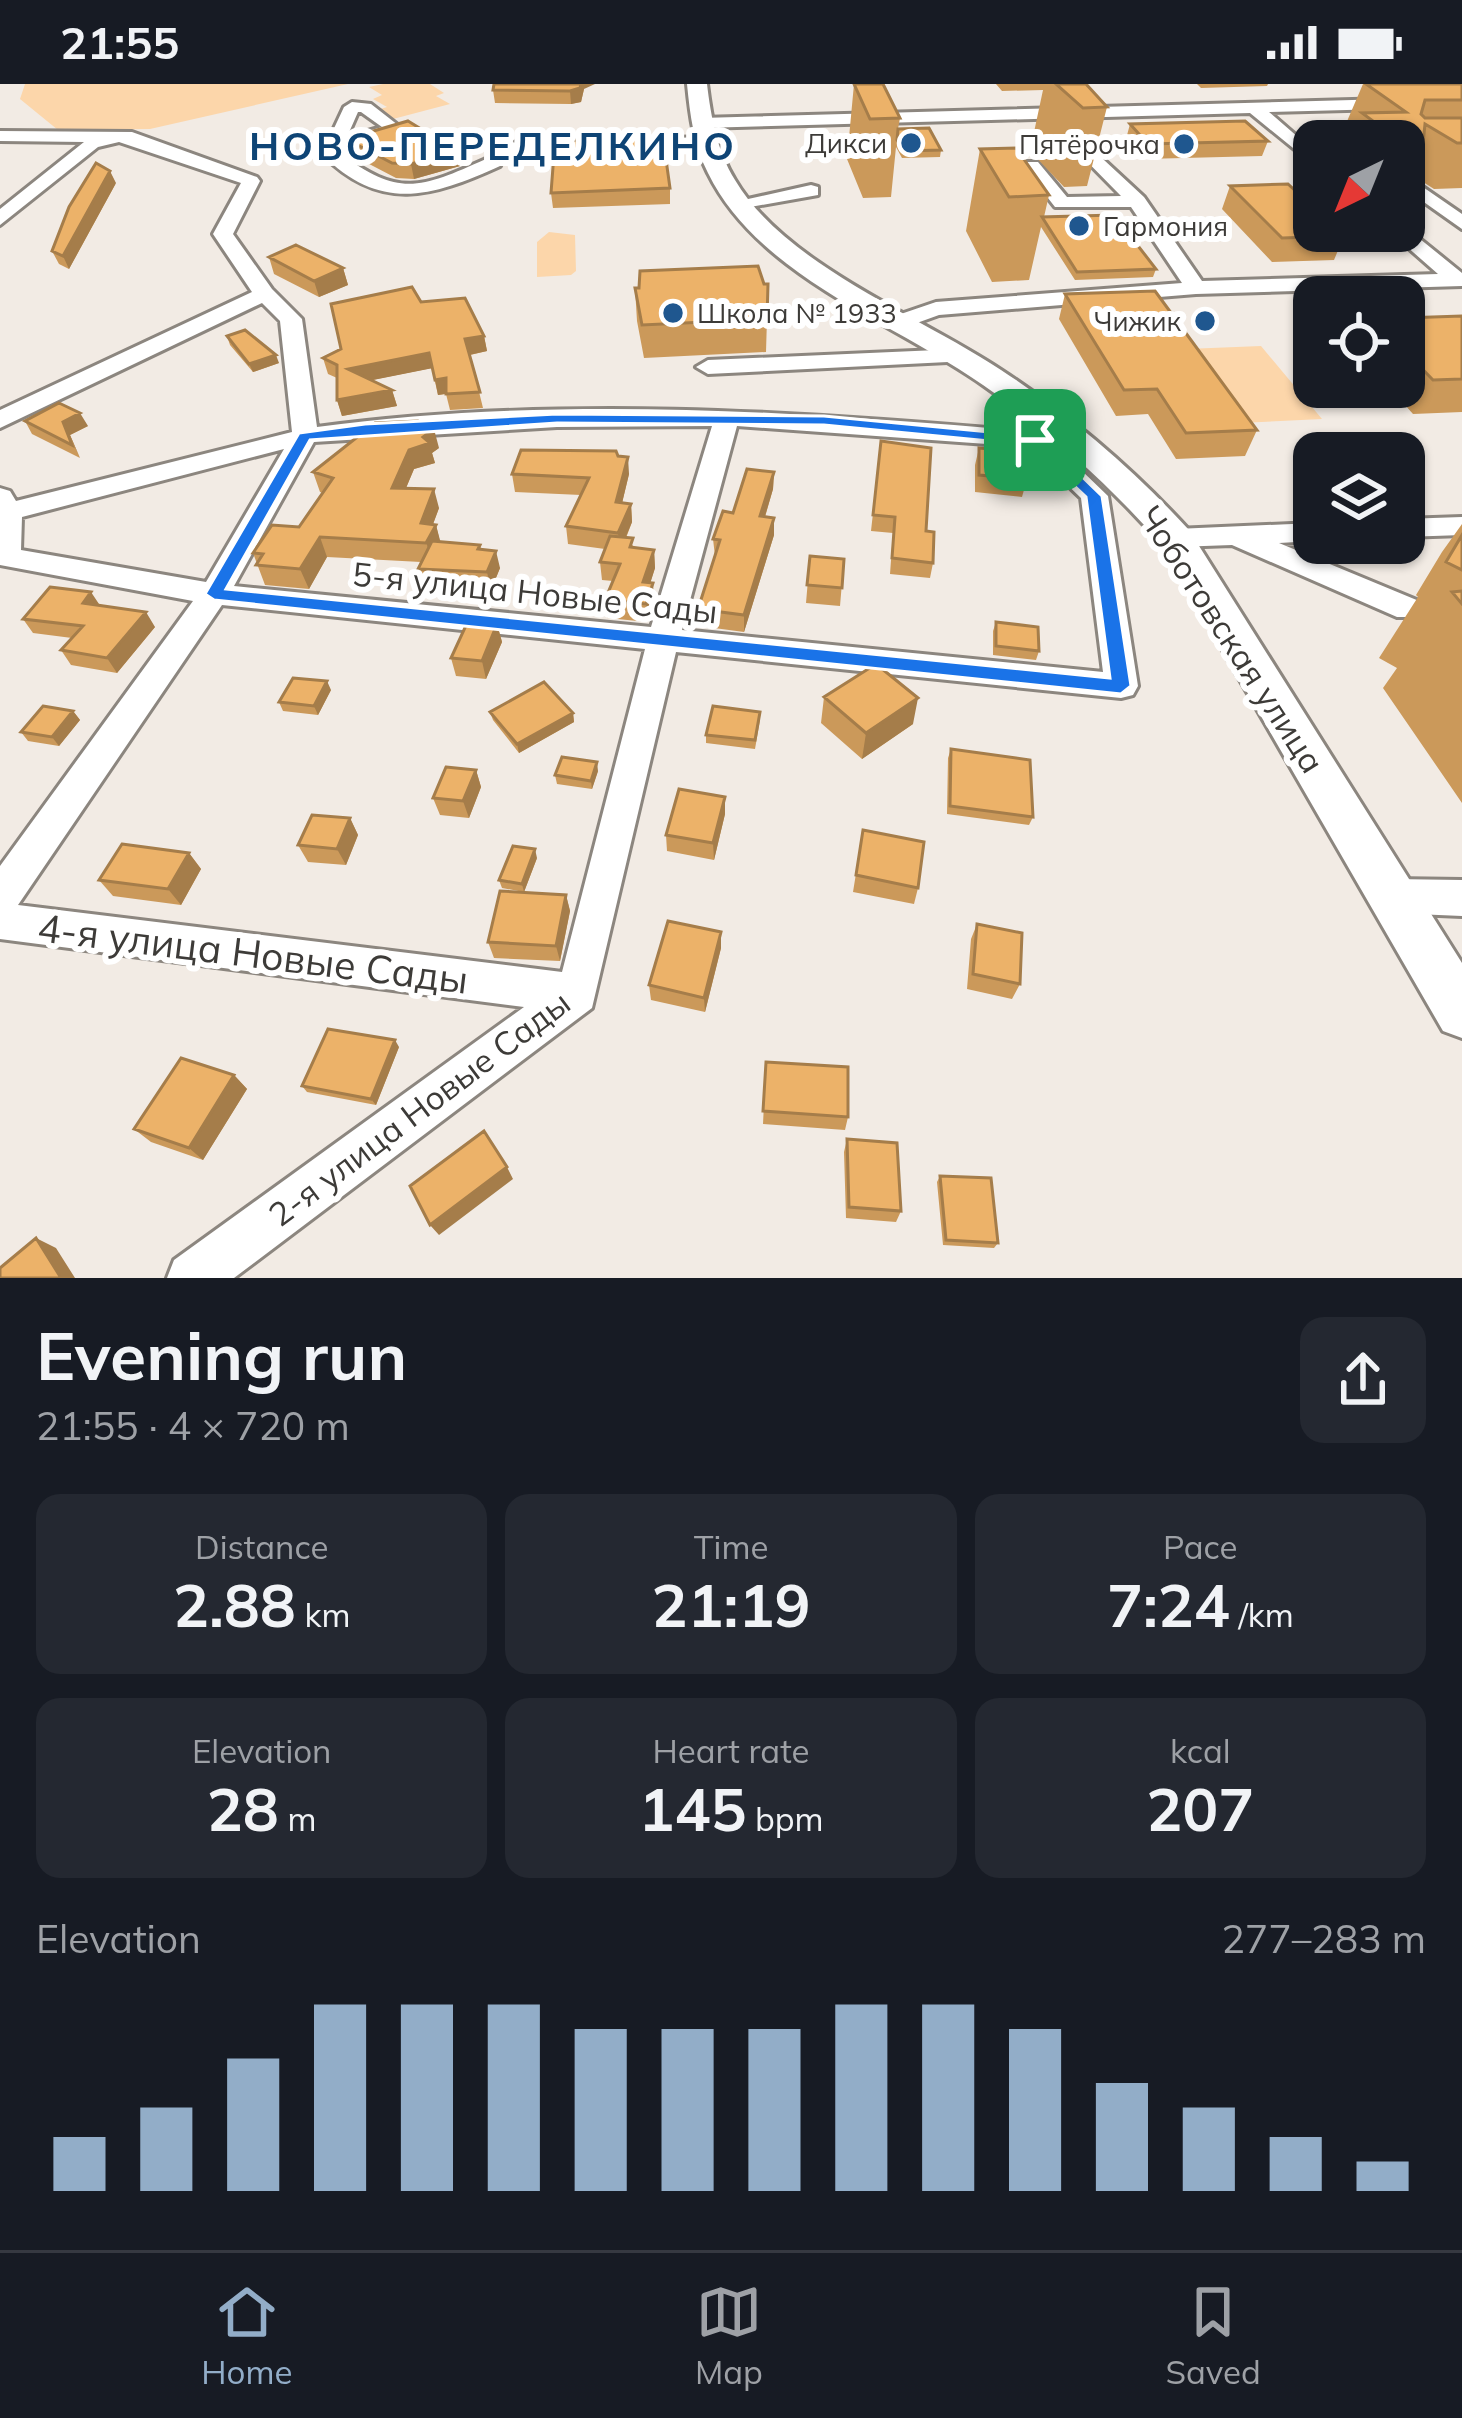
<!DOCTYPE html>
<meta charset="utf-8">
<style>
:root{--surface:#171b24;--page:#242831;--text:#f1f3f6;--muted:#9ea1a6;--line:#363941;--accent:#92adc8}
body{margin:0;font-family:Mulish,sans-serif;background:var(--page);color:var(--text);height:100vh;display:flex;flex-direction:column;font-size:45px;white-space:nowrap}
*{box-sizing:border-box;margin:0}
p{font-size:39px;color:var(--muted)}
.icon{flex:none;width:66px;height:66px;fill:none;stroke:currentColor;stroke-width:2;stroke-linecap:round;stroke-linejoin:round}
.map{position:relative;height:1194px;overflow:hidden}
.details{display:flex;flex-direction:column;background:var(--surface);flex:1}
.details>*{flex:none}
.needle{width:78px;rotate:223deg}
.controls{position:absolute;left:1293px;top:36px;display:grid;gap:24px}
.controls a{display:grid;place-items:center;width:132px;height:132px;border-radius:24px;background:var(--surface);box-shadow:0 3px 9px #0004;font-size:60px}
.pin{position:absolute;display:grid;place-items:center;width:102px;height:102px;color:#fff;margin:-51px;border-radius:24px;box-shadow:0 6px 18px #0006}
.round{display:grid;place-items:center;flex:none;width:126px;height:126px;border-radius:24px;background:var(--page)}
.summary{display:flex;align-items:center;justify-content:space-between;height:204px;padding:0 36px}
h1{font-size:66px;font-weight:700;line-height:90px}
.metrics{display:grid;grid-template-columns:repeat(3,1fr);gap:18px;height:204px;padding:12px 36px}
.metrics div{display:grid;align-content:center;border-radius:24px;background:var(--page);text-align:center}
.metrics b{font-size:60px;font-weight:700}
.metrics small{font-size:33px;font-weight:400}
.metrics p{font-size:33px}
.chart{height:336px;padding:24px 36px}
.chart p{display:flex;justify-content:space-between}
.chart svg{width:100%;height:216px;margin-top:12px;stroke:var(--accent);stroke-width:6}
.status{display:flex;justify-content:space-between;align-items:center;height:84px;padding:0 60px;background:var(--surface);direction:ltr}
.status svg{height:33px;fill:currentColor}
.dock{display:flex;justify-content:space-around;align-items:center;height:168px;border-top:3px solid var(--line);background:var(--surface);font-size:33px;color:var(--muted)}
.dock a{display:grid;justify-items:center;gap:6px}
.dock .selected{color:var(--accent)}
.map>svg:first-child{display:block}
.green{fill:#fcd6aa}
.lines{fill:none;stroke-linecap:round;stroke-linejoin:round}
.minor-casing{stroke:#8c867f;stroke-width:6}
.major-casing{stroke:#8c867f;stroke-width:6}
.minor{fill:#fff;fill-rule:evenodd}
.major{fill:#fff;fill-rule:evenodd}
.wall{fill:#cb995a}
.shaded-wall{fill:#a57d4a}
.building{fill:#ecb269;stroke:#a57d4a;stroke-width:3}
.route{fill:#1a73e8;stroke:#fff;stroke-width:3;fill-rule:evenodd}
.poi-dot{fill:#1f578f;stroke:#fff;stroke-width:4.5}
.labels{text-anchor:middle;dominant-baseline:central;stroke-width:12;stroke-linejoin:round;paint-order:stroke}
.far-poi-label{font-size:27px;fill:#3d3b38;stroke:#fff;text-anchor:end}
.street-label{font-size:33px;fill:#3d3b38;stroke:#fff}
.far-district-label{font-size:39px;font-weight:bold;letter-spacing:3px;fill:#0e4475;stroke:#fff}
.near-street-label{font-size:39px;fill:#3d3b38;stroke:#fff}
</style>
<div class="status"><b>21:55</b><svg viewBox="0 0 49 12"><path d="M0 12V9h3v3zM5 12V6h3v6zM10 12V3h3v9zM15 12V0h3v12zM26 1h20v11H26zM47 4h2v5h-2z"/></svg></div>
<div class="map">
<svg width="1462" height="1194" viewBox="0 0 1462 1194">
<rect width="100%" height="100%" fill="#f2ebe4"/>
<path class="green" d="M 25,0 L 348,0 L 150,45 L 58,46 L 20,15 Z
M 383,0 L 430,0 L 444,9 L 436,12 L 450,20 L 393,35 L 377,26 L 387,23 L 373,15 L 382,11 L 369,3 Z
M 549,148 L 575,151 L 576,187 L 571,191 L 537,193 L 537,158 Z
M 1261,262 L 1322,335 L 1240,339 L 1186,265 Z"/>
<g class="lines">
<defs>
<path id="minor" d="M 1462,13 L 1462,23 L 1269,28 L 1314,67 L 1314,81 L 1250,29 L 701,44 L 693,39 L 701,34 Z
M 352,18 L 371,20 L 403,45 L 340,69 C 399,114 421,104 486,75 L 492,60 L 498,59 L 705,53 L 714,58 L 705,63 L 505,69 L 500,82 C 432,113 380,129 322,70 L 344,23 ZM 358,28 L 361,28 L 382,43 L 347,53 Z
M 1064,39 L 1144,113 L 1202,197 L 1438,190 L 1389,147 L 1404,147 L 1404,142 L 1462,189 L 1462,202 L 1196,210 L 939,231 L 903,244 L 895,242 L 895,232 L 936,218 L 1182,199 L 1131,123 L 1055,123 L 1026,86 L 1026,78 L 1038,78 L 1067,113 L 1121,112 L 1058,48 L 1056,44 Z
M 0,47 L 132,48 L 257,93 L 260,97 L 233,150 L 272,205 L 302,235 L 317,343 C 554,311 796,327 1034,348 L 1063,345 L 1067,350 L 1053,359 L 1108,412 L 1138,602 L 1133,611 L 1121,614 L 676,568 L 592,924 L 234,1194 L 167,1194 L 174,1176 L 524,923 L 0,855 L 0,782 L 193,517 L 0,481 L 0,404 L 10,407 L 16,417 L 292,348 L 280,237 L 262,219 L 0,344 L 0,326 L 252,208 L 213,150 L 241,99 L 119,58 L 98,63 L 0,141 L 0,125 L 84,58 L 0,57 ZM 712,342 L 651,543 L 234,502 L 314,358 L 557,343 ZM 737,342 L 1028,363 L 1081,414 L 1103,588 L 682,546 ZM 284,365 L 206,498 L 21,466 L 22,433 ZM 222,521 L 645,565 L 562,888 L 18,821 Z
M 1404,90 L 1462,130 L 1462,145 L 1404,104 Z
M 811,101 L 818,103 L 818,111 L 739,125 L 730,119 Z
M 960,265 L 968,267 L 968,277 L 708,290 L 696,283 L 708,276 Z
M 1462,433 L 1462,451 L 1404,453 L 1404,435 Z
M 1314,439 L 1314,457 L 1279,459 L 1419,517 L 1423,525 L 1419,533 L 1397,533 L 1232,461 L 1176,463 L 1162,454 L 1176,445 Z
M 1392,795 L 1462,796 L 1462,832 L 1392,829 L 1378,824 L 1372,812 L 1378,800 Z"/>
<path id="major" d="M 687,0 L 707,0 C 711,33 717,67 735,96 C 785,181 920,232 1001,286 C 1070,331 1133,385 1189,446 L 1462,879 L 1462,954 L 1443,947 L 1162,461 C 1109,400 1049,347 983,301 C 894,238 759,193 708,89 C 694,62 690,31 687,0 Z"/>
</defs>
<use href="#minor" class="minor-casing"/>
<use href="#major" class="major-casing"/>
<use href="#minor" class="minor"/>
<use href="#major" class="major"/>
</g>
<path class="wall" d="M 854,0 L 900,34 L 898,45 L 941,66 L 940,73 L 902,74 L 896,63 L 891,113 L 863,114 L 847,75 Z
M 996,0 L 1086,0 L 1107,23 L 1087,102 L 1064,103 L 1030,67 L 1043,6 L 1002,7 Z
M 1197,0 L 1268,0 L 1267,2 L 1201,4 Z
M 1363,0 L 1462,0 L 1462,104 L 1434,105 L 1409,89 L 1404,99 L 1404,57 L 1350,57 L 1354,48 L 1345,42 Z
M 584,5 L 581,18 L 571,20 L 495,19 L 493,6 Z
M 1130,40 L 1268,57 L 1262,72 L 1144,75 L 1126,55 Z
M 346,55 L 457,67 L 460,82 L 414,95 L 396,94 L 350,70 Z
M 980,65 L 1049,111 L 1044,133 L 1156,185 L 1153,193 L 1075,196 L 1041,143 L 1029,196 L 992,198 L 966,147 Z
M 116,99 L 69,185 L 59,180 L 52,167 Z
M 1230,102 L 1344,152 L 1334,176 L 1272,178 L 1222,125 Z
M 670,104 L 670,120 L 553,124 L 551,109 Z
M 269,173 L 343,184 L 348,201 L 319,213 L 274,190 Z
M 768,200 L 766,268 L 644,274 L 637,237 L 635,204 Z
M 1065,210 L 1257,346 L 1245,372 L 1176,375 L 1148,330 L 1116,332 L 1059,235 Z
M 421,218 L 484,252 L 487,267 L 470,271 L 483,324 L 450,326 L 446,310 L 438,311 L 432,284 L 372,296 L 392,306 L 397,322 L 342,332 L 337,316 L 337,294 L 328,290 L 323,274 Z
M 1462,232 L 1462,328 L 1413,330 L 1389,303 L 1404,303 L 1404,234 Z
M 227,252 L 279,279 L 253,288 L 230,261 Z
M 25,337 L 88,342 L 70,351 L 80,374 L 32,350 Z
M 881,357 L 926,447 L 933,479 L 930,494 L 890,490 L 893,449 L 871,447 Z
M 439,364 L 432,369 L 435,379 L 414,385 L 406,404 L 439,424 L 433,440 L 436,441 L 440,458 L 480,461 L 481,465 L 500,484 L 491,506 L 423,503 L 418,485 L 421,478 L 327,473 L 309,505 L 265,501 L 253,469 L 299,443 L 323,409 L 320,408 L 313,388 Z
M 979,364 L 1027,395 L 1022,413 L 975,408 L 975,381 Z
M 618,372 L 629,390 L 622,419 L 631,420 L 632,438 L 626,454 L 634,463 L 654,466 L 655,484 L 650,499 L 654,517 L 648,538 L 607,534 L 605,516 L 613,497 L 602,496 L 600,478 L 605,465 L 568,460 L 566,442 L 581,411 L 515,408 L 512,390 Z
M 774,388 L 773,405 L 765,433 L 774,451 L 744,548 L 699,542 L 698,525 L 715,472 L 713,455 L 733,429 Z
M 1462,440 L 1462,719 L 1383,604 L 1397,584 L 1379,574 L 1418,513 L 1416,511 L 1442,468 Z
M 810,472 L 844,475 L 840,522 L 806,519 Z
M 100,521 L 155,543 L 117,589 L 71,581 L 61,566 L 72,554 L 33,549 L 23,535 Z
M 996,538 L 1039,567 L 1036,576 L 993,571 L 993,547 Z
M 497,540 L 502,558 L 486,595 L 456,592 L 451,574 Z
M 331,606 L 318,631 L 283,627 L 279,618 Z
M 824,613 L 913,640 L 862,675 L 821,639 Z
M 73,627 L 80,636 L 59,662 L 28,657 L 21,648 Z
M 490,628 L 573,629 L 574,638 L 519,669 L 493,636 Z
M 760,636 L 755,665 L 706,659 L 706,651 Z
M 951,665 L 1033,733 L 1029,741 L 947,730 L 948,674 Z
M 476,686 L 481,703 L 469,734 L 440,731 L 433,714 Z
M 598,687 L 592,705 L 557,700 L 555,691 Z
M 725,713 L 725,730 L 714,776 L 667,767 L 666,751 Z
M 350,734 L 358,751 L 346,781 L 308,778 L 298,761 Z
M 863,746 L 918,804 L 914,820 L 853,808 Z
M 189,769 L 201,785 L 181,821 L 113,812 L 99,796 Z
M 537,774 L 524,808 L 502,804 L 499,796 Z
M 566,811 L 570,827 L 560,877 L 494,874 L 488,858 Z
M 977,840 L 1020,900 L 1012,915 L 967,905 L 971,855 Z
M 721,848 L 721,864 L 705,928 L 651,916 L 649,901 Z
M 399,963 L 376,1021 L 307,1008 L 302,1002 Z
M 766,978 L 848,1033 L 845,1046 L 763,1040 Z
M 234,991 L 247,1005 L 203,1076 L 151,1058 L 134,1045 Z
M 847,1055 L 901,1127 L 896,1138 L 846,1134 L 844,1068 Z
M 940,1092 L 998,1159 L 994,1164 L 943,1161 L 937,1098 Z"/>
<path class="shaded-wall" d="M 581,0 L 595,0 L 584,5 L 581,18 L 571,20 L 570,7 Z
M 457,67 L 460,82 L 414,95 L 411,80 Z
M 110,87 L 116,99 L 69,185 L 63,172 Z
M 343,184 L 348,201 L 319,213 L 314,197 Z
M 484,252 L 487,267 L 469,271 L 465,255 Z
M 429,269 L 433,284 L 353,300 L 348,285 Z
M 276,271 L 279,279 L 253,288 L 249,280 Z
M 446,294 L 450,309 L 438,311 L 435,296 Z
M 392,306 L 397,322 L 342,332 L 337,316 Z
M 80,329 L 88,342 L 70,351 L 80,374 L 63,338 Z
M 434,345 L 439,364 L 432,369 L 435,379 L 414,385 L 398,423 L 392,404 L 409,366 Z
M 628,373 L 629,390 L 618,436 L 616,418 Z
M 774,388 L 773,405 L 760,449 L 760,432 Z
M 434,405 L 439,424 L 426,459 L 436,441 L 441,460 L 432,479 L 421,439 Z
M 631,420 L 632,438 L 620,467 L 618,449 Z
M 774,434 L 774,451 L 744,548 L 744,531 Z
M 320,453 L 327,473 L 309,505 L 300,485 Z
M 654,466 L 655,484 L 645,516 L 643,498 Z
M 496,467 L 500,484 L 491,506 L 487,488 Z
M 653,499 L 654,517 L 648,538 L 646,520 Z
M 91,508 L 101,523 L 83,519 Z
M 146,528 L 155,543 L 117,589 L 107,574 Z
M 497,540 L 502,558 L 486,595 L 482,577 Z
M 327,597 L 331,606 L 318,631 L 314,622 Z
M 918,614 L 913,640 L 862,675 L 866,649 Z
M 73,627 L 80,636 L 59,662 L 52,653 Z
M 573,629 L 574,638 L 519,669 L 517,660 Z
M 597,678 L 598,687 L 592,705 L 591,697 Z
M 476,686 L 481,703 L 469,734 L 463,717 Z
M 725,713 L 725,730 L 714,776 L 713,759 Z
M 350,734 L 358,751 L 346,781 L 337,765 Z
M 535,765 L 537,774 L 524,808 L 522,800 Z
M 189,769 L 201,785 L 181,821 L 168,805 Z
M 566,811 L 570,827 L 560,877 L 556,862 Z
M 721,848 L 721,864 L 705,928 L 704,914 Z
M 395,956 L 399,963 L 376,1021 L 371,1015 Z
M 234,991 L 247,1005 L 203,1076 L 189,1064 Z
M 507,1083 L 513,1095 L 439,1151 L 430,1141 Z
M 36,1154 L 56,1164 L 75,1194 L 61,1194 Z"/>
<path class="building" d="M 494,0 L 581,0 L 580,4 L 570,7 L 493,6 Z
M 854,0 L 883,0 L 900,34 L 870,35 Z
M 1056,0 L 1086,0 L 1107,23 L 1083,24 Z
M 1366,0 L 1462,0 L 1462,16 L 1425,16 L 1421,30 L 1425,34 L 1462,34 L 1462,59 L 1457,59 L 1425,40 L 1423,60 L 1405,60 L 1404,57 L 1400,57 L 1362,29 L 1406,28 Z
M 408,37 L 457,67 L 411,80 L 392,79 L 346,55 Z
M 1245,37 L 1268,57 L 1148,60 L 1130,40 Z
M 929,44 L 941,66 L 903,67 L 897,56 L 898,45 Z
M 663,54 L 670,104 L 551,109 L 555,57 Z
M 1016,64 L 1049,111 L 1009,113 L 980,65 Z
M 96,79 L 110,87 L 63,172 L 52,167 L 69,123 Z
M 1288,100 L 1314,124 L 1314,147 L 1339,147 L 1344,152 L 1282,154 L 1230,102 Z
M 1114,131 L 1156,185 L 1077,188 L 1042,133 Z
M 296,161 L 343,184 L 314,197 L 269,173 Z
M 758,182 L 764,200 L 768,200 L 767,235 L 642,241 L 635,204 L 639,204 L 640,187 Z
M 412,203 L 421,218 L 465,214 L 484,252 L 465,255 L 480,308 L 446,310 L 446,294 L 435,296 L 429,269 L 348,285 L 392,306 L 337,316 L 337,281 L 323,274 L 341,265 L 331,220 Z
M 1155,207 L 1257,346 L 1186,349 L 1157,305 L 1124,306 L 1065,210 Z
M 1462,232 L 1462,295 L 1433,296 L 1404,266 L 1404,234 Z
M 245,246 L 276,271 L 249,280 L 227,252 Z
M 59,319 L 80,329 L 63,338 L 72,361 L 25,337 Z
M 418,337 L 434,345 L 423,353 L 430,359 L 409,366 L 392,404 L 434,405 L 421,439 L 436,441 L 426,459 L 320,453 L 300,485 L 256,481 L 263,470 L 253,469 L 272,441 L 299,443 L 333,394 L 313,388 L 375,339 Z
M 881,357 L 931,364 L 926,447 L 934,448 L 933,479 L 892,474 L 895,433 L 873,431 Z
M 979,364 L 1025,368 L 1027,395 L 979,391 Z
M 521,366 L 616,367 L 618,372 L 628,373 L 616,418 L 631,420 L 618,449 L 566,442 L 589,394 L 512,390 Z
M 747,385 L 774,388 L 760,432 L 774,434 L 744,531 L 698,525 L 720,456 L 713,455 L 723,427 L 733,429 Z
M 1462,451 L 1462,486 L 1446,478 Z
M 610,452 L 633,454 L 630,463 L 654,466 L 643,498 L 653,499 L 646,520 L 605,516 L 620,480 L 600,478 Z
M 432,457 L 480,461 L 478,465 L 496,467 L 487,488 L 418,485 Z
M 810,472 L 844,475 L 842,504 L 807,501 Z
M 50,503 L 91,508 L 83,519 L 146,528 L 107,574 L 61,566 L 83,542 L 23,535 Z
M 1462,507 L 1462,520 L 1452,508 Z
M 468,537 L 497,540 L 482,577 L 451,574 Z
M 996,538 L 1038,543 L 1039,567 L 996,562 Z
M 876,580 L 918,614 L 866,649 L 824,613 Z
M 293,594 L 327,597 L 314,622 L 279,618 Z
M 544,598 L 573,629 L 517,660 L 490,628 Z
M 43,622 L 73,627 L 52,653 L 21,648 Z
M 713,622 L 760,628 L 755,656 L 706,651 Z
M 951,665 L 1030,676 L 1033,733 L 950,722 Z
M 562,673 L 597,678 L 591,697 L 555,691 Z
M 446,683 L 476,686 L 463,717 L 433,714 Z
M 679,705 L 725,713 L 713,759 L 666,751 Z
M 312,731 L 350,734 L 337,765 L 298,761 Z
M 863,746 L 924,758 L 918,804 L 856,791 Z
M 122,760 L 189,769 L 168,805 L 99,796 Z
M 513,762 L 535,765 L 522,800 L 499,796 Z
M 500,807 L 566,811 L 556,862 L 488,858 Z
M 668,837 L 721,848 L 704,914 L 649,901 Z
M 977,840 L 1022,849 L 1020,900 L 973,890 Z
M 328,945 L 395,956 L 371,1015 L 302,1002 Z
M 181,974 L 234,991 L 189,1064 L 134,1045 Z
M 766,978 L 848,983 L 848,1033 L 763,1027 Z
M 484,1047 L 507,1083 L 430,1141 L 410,1102 Z
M 847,1055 L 897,1059 L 901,1127 L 849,1123 Z
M 940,1092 L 991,1094 L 998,1159 L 946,1156 Z
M 36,1154 L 61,1194 L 0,1194 L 0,1184 Z"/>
<path class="route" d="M 557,330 L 824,332 L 1041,353 L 1102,412 L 1131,602 L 1121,610 L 214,516 L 205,510 L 299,349 L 365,340 ZM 557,339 L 824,341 L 1031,361 L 1086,413 L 1110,594 L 226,505 L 310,356 Z"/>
<g class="poi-dot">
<circle cx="911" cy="59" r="12"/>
<circle cx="1184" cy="60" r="12"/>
<circle cx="1079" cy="142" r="12"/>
<circle cx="673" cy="229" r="12"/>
<circle cx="1205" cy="237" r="12"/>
</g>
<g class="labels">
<g class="far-poi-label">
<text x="887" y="59">Дикси</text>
<text x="1160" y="60">Пятёрочка</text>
<text x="1103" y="142" text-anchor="start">Гармония</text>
<text x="697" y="229" text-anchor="start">Школа № 1933</text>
<text x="1181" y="237">Чижик</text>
</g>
<g class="street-label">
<text transform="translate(535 508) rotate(6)">5-я улица Новые Сады</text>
<text transform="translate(1232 555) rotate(57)">Чоботовская улица</text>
<text transform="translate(419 1024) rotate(-37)">2-я улица Новые Сады</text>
</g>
<g class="far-district-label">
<text x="493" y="61">НОВО-ПЕРЕДЕЛКИНО</text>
</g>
<g class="near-street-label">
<text transform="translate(253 869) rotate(7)">4-я улица Новые Сады</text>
</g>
</g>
</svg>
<div class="controls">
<a><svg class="needle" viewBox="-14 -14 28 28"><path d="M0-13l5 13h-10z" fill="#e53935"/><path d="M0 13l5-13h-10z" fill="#9ea1a6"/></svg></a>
<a><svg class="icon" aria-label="locate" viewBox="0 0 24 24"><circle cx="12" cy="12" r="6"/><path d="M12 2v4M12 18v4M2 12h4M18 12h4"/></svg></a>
<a><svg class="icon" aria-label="layers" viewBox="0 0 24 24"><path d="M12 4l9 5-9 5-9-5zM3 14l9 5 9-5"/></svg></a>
</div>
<div class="pin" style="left:1035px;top:356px;background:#1e9e55"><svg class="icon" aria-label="arrive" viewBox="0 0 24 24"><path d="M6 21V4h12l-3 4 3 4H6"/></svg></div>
</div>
<section class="details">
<div class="summary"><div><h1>Evening run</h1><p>21:55 · 4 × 720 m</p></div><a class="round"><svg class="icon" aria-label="share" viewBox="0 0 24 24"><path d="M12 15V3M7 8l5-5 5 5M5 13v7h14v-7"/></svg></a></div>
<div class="metrics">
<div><p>Distance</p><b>2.88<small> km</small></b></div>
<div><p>Time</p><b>21:19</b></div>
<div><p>Pace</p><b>7:24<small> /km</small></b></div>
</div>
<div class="metrics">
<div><p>Elevation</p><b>28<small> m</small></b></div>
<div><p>Heart rate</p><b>145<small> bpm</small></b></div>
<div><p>kcal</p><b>207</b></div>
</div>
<div class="chart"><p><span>Elevation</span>277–283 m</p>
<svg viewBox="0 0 160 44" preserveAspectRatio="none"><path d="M5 44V33M15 44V27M25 44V17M35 44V6M45 44V6M55 44V6M65 44V11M75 44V11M85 44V11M95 44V6M105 44V6M115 44V11M125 44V22M135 44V27M145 44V33M155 44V38"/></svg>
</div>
</section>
<nav class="dock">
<a class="selected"><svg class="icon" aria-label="home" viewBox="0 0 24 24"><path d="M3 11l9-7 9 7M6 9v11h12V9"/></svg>Home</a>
<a><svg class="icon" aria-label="map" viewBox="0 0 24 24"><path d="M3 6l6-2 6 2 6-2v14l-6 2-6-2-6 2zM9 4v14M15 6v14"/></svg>Map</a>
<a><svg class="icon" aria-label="saved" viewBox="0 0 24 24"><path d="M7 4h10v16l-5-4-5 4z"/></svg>Saved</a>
</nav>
